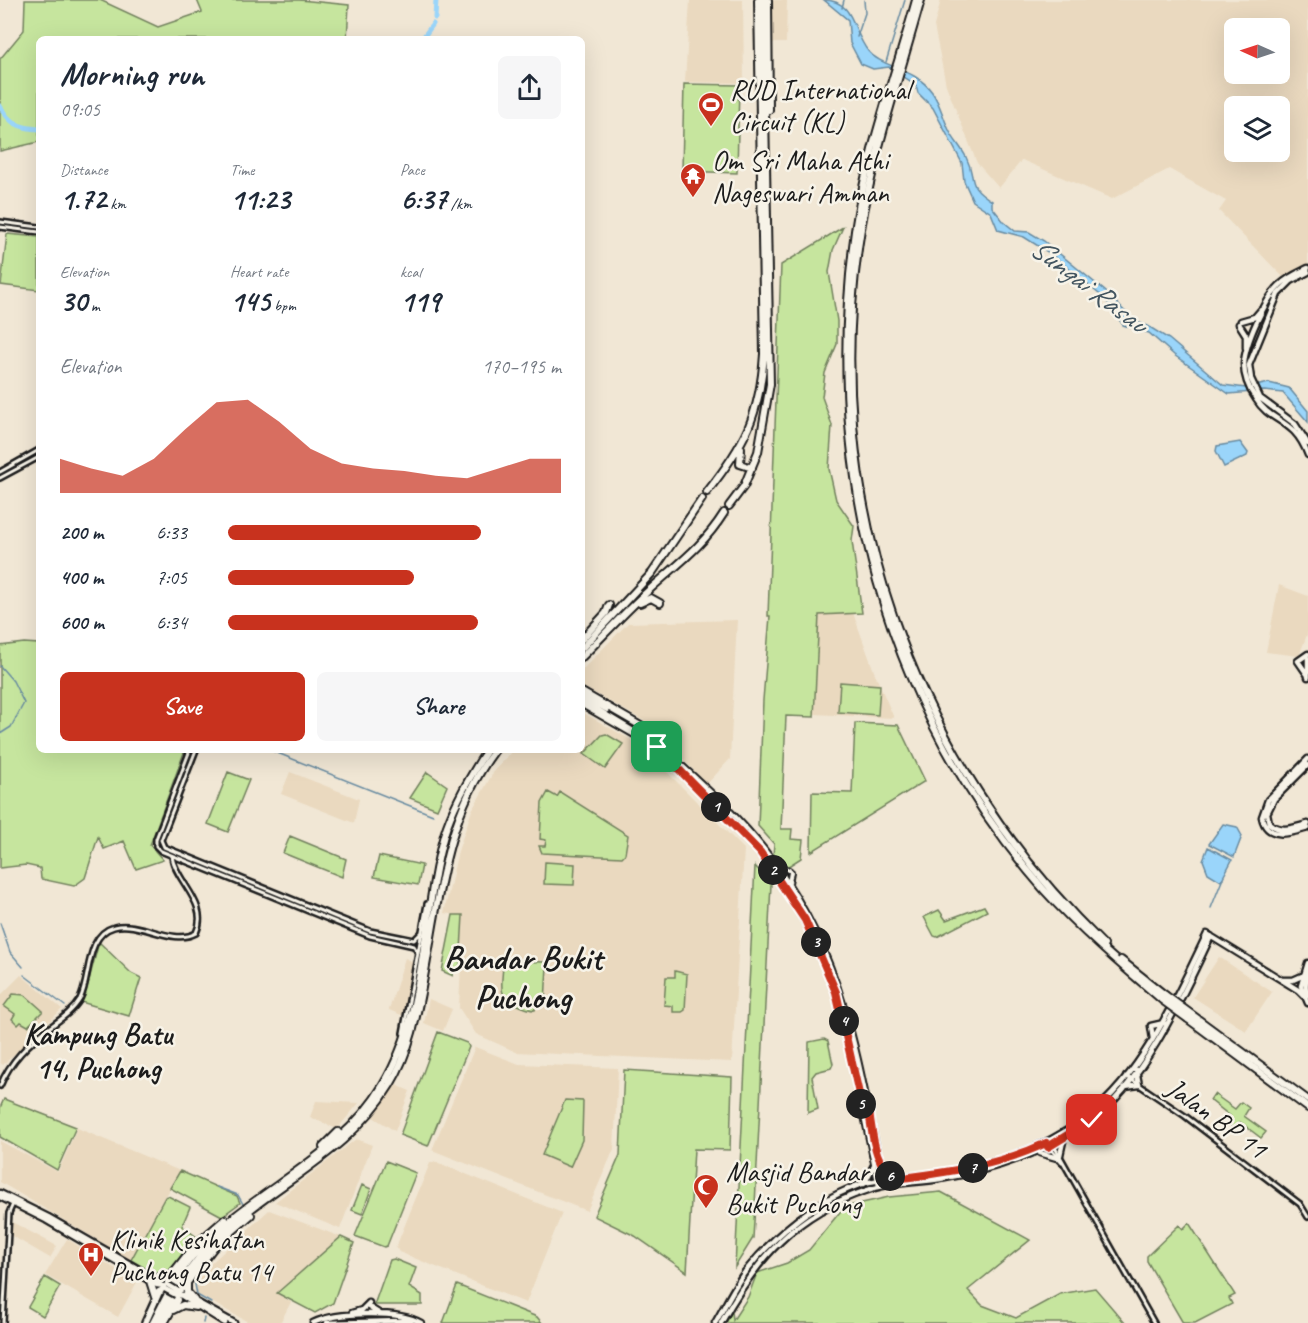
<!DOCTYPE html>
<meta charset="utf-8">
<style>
:root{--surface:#fff;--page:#f6f6f7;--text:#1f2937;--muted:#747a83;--accent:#c8321e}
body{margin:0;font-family:Caveat,sans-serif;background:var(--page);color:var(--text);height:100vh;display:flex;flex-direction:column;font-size:22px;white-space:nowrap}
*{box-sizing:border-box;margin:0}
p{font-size:20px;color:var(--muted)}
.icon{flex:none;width:33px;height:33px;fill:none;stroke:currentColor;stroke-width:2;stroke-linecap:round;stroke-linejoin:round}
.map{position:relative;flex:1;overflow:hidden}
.panel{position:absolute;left:36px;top:36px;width:549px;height:717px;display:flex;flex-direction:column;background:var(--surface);border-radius:9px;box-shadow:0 6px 24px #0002}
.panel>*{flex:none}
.needle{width:39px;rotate:273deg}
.fabs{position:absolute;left:1224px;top:18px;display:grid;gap:12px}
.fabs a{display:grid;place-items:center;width:66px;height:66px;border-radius:9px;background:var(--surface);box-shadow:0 6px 24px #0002;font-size:30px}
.pin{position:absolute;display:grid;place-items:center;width:51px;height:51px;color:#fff;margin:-26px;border-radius:12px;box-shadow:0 3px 9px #0006}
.km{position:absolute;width:30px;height:30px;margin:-15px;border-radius:50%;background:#222;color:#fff;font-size:16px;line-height:30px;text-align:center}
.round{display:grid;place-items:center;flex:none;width:63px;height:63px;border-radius:9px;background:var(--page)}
.headline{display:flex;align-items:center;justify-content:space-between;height:102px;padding:0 24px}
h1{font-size:33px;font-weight:800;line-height:45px}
.stats{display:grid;grid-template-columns:repeat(3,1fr);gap:9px;height:102px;padding:6px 24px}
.stats div{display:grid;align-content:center}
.stats b{font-size:30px;font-weight:800}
.stats small{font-size:16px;font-weight:400}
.stats p{font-size:16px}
.chart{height:168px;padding:12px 24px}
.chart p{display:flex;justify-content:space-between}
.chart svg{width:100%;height:108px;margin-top:6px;fill:var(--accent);opacity:.7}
.primary-button{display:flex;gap:12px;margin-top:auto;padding:12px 24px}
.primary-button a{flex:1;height:69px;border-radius:9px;background:var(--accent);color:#fff;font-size:24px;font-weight:800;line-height:69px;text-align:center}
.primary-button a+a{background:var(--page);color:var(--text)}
ul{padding:0 24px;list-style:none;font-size:20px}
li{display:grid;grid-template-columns:96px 72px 1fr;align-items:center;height:45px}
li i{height:15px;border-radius:8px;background:var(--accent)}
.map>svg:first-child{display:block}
.built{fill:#ead9bf;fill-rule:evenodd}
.green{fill:#c6e59e;stroke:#71805d;stroke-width:1.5}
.water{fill:#9ad5fa;stroke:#688ba1;stroke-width:1.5}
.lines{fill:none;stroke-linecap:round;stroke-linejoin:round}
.stream{stroke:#688ba1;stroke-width:1.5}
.river{stroke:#9ad5fa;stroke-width:5}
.tertiary-casing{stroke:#1c1c1c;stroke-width:8}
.secondary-casing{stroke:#1c1c1c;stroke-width:8}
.primary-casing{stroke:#1c1c1c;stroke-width:9}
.motorway-casing{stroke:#1c1c1c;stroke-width:10}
.tertiary{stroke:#f7f3e8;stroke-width:3}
.secondary{stroke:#f7f3e8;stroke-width:4}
.primary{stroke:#f7f3e8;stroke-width:4.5}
.motorway{stroke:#f7f3e8;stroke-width:6}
.primary-bridge-casing{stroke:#1c1c1c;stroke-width:9;stroke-linecap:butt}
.motorway-bridge-casing{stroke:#1c1c1c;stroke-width:10;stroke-linecap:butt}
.primary-bridge{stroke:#f7f3e8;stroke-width:4.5}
.motorway-bridge{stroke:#f7f3e8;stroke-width:6}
.route-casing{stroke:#fff;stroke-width:12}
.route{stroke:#c8321e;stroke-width:8}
.labels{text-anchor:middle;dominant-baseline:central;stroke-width:5;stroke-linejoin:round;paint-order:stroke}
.poi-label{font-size:28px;fill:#1c1c1c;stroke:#f7f3e8;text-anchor:start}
.street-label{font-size:28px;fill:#1c1c1c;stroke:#f7f3e8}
.water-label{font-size:30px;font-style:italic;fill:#42545f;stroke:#f7f3e8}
.neighbourhood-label{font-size:30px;font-weight:bold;fill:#1c1c1c;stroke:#f7f3e8}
.district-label{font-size:34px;font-weight:bold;fill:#1c1c1c;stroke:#f7f3e8}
</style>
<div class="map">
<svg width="1308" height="1323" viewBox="0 0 1308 1323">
<rect width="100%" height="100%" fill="#f1e7d5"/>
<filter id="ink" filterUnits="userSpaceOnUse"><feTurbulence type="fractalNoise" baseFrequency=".0167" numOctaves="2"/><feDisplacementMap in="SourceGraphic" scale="12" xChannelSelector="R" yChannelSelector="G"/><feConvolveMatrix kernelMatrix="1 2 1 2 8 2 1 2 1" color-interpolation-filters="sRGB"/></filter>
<g filter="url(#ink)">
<path class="built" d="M 690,0 L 743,0 L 744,83 L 685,82 Z
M 773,0 L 787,0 L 786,43 L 773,43 Z
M 941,0 L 1308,0 L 1308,264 L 1283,277 L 1219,211 L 1226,201 L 1169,169 L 1112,199 L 1022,160 L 999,188 L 977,163 L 946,85 L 934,26 ZM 1234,28 L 1280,28 L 1280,74 L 1234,74 ZM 1234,106 L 1280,106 L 1280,152 L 1234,152 Z
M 1279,585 L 1308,596 L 1308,632 L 1299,656 L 1266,652 Z
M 853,613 L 875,674 L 894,718 L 814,714 L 819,615 Z
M 737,620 L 730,759 L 707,784 L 648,723 L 582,686 L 582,670 L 628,623 Z
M 582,712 L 640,745 L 744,849 L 732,1062 L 516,1052 L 476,1034 L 459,1008 L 463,916 L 444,913 L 458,851 L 472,810 L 493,773 L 513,750 L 582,750 Z
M 290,772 L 359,799 L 354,823 L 281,794 Z
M 1219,957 L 1272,992 L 1246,1031 L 1193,997 Z
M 405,958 L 414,962 L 404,1016 L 389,1010 Z
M 21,975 L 62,1009 L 3,1065 L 0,1062 L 0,996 Z
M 429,999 L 452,1009 L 443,1031 L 424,1023 Z
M 475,1047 L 519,1064 L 618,1068 L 614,1149 L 587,1211 L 432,1150 Z
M 396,1085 L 410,1091 L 395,1131 L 373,1117 Z
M 316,1101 L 359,1103 L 337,1129 L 310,1117 Z
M 77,1128 L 180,1171 L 131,1260 L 0,1182 L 0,1141 L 58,1172 Z
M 356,1139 L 372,1145 L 340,1229 L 275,1202 Z
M 436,1162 L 562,1213 L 526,1303 L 399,1252 L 396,1247 L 430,1163 Z
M 269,1210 L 341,1237 L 277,1293 L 291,1302 L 280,1323 L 250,1323 L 197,1294 L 194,1279 Z
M 12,1222 L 57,1246 L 50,1258 L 12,1236 Z
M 67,1239 L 137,1282 L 118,1317 L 45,1275 Z"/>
<path class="green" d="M 25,0 L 100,0 L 158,27 L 202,12 L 197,0 L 300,0 L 349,5 L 347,39 L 39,39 L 39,142 L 0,151 L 0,59 L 24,30 Z
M 684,84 L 739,85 L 737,173 L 682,171 Z
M 843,227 L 833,250 L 829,272 L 837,321 L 837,344 L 825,373 L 822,397 L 832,425 L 829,469 L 836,500 L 854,526 L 852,541 L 862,613 L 819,615 L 814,717 L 786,716 L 781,829 L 792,829 L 791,839 L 803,840 L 801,858 L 787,867 L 781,866 L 773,855 L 774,844 L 758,826 L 763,700 L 770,616 L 768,616 L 781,265 Z
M 7,234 L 39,237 L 39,290 L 1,285 Z
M 24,643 L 39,644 L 39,750 L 185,750 L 150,845 L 163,860 L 136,869 L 124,841 L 104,849 L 98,837 L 85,878 L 74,886 L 41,879 L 40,868 L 26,865 L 0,868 L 0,646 Z
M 840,682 L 880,685 L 878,715 L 838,712 Z
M 855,723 L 898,725 L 925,781 L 811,852 L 812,792 L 852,793 Z
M 606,734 L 623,744 L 605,769 L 584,754 L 602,735 Z
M 228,772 L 249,780 L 228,832 L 208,824 Z
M 427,772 L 447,786 L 437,809 L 410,798 Z
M 548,792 L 557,797 L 560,792 L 628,835 L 625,854 L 622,857 L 542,853 L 539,846 L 545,846 L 546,840 L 540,839 L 542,803 Z
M 290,836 L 346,859 L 342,877 L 283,853 Z
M 379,856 L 422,865 L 418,885 L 374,877 Z
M 545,862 L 575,864 L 574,885 L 544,884 Z
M 755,866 L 771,884 L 755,1205 L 753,1238 L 735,1267 Z
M 984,906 L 987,911 L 937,937 L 934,936 L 924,917 L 939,910 L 946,920 Z
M 453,915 L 463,915 L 460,968 L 454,968 L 453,976 L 442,971 Z
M 99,942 L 131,973 L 141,978 L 129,1016 L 81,1002 L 86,991 Z
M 513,961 L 545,962 L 547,965 L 545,1004 L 536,1004 L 535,1010 C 528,1010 522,1007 516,1004 C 497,997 502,984 503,966 L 512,967 Z
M 675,971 L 687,974 L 685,1010 L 682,1012 L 673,1012 L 673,1006 L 664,1005 L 666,977 L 675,977 Z
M 13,994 L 25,995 L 43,1011 L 28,1026 L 21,1022 L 18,1025 L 12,1019 L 15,1014 L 4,1006 Z
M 438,1032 L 467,1043 L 469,1047 L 428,1146 L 400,1135 Z
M 824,1039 L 828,1041 L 833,1064 L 831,1068 L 816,1072 L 812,1077 L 818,1109 L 808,1113 L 809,1042 Z
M 624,1070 L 732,1077 L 730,1150 L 694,1149 L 687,1272 L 635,1236 L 594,1216 L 620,1155 Z
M 1214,1094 L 1235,1109 L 1241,1102 L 1249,1108 L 1244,1116 L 1266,1132 L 1261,1138 L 1240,1122 L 1235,1129 L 1226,1123 L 1230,1116 L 1210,1100 Z
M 4,1099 L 76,1127 L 57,1170 L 0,1137 L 0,1108 Z
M 565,1100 L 583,1101 L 582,1140 L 570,1167 L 542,1155 Z
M 386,1161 L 416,1173 L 387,1246 L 384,1247 L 355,1236 Z
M 180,1171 L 237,1196 L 240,1203 L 222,1216 L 170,1188 Z
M 362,1185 L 371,1189 L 362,1214 L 352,1210 Z
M 941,1192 L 1030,1240 L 968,1290 L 982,1305 L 1016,1318 L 1060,1294 L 1095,1288 L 1125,1323 L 726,1323 L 732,1311 L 733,1320 L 748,1297 L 757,1273 L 787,1263 L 809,1250 L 844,1207 L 889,1197 Z
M 168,1196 L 190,1207 L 182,1226 L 198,1238 L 172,1271 L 159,1277 L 131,1260 L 165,1197 Z
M 1189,1223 L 1235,1295 L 1229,1298 L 1232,1304 L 1195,1323 L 1183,1323 L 1147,1261 L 1147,1256 L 1179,1225 L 1183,1229 Z
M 341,1237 L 354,1243 L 333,1303 L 315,1313 L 277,1293 Z
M 394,1259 L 416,1268 L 409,1287 L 422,1295 L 422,1305 L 374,1305 L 390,1260 Z
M 45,1277 L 60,1286 L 43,1316 L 28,1307 Z
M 457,1285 L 537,1317 L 542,1323 L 443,1323 Z"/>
<path class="water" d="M 824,0 C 855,0 852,32 868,51 C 882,68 914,67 932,92 C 940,103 943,118 949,130 C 953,139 961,147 966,157 C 978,181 964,183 992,201 L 992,207 L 1004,222 L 1015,231 L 1029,232 L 1044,241 L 1105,291 L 1134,321 L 1148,326 L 1169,339 L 1223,385 L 1246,388 L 1269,383 L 1289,388 L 1308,411 L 1308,422 L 1283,393 L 1264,391 L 1229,394 L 1174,355 L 1149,333 L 1123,325 L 1105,299 L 1051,254 L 1024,237 L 998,230 L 991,213 L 973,201 L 964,181 L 962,163 L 933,108 L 918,93 L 916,85 L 889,67 L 873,69 L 861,64 L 850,43 L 848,20 Z
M 1240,442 L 1248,453 L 1247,456 L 1224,467 L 1216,451 L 1217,446 Z
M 1223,824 L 1237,827 L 1242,836 L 1234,857 L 1209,844 Z
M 1208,847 L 1232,860 L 1221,881 L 1208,873 L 1203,860 Z"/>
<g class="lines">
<path class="stream" d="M 842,8 L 844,0
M 857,37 L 865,13 L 864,0
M 886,62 L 905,0
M 0,666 L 13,681 L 24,703 L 11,727 L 0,734
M 270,750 L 433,815
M 1211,908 L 1223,878
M 0,923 L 10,952 L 23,967
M 24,975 L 65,1006
M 217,1187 L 238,1195 L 243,1204
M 213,1254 L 253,1218
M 0,1267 L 0,1287
M 194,1279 L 197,1295 L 211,1303
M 203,1323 L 204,1318"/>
<path class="river" d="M 435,18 L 436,0
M 422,39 L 433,24
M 0,106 C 9,123 19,128 39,129"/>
<defs>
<path id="tertiary" d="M 0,222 L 39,227
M 0,227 L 39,232
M 0,472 L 39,450
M 0,478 L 39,457
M 190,750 L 156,839 L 156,846 L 161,851 L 370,936 L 414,946 L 418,953
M 196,750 L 161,840 L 164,847 L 370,931 L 414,940 L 422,932
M 403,1033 L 427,904
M 1126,1076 L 1185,1116 L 1300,1204 L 1308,1217
M 0,1086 C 10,1061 29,1043 50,1027 C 61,1019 73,1011 80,999 C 91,978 85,935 114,927 C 140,920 172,946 196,933 C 210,904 176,882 172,857
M 1053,1144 L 1154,1323
M 1047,1145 L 1062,1162
M 3,1323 L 9,1213 L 13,1204"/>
<path id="secondary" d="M 582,696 L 607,710
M 582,700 L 637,733
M 655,746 L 760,852 L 798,909 L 819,948 L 836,992 L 845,1026 L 879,1187
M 661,746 C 696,779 734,811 764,849 C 845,953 857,1056 883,1180
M 778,866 L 789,870
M 789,883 L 791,872
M 842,1016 L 837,1027 L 845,1033"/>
<path id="primary" d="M 1308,268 C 1298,273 1288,277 1280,285 C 1265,299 1245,343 1244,364 C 1244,376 1249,389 1256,399 C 1271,424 1294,417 1308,455
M 1308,272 L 1291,281 L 1278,294 L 1249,365 L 1251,379 L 1260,398 L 1295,424 L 1308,444
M 1241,321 L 1255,317 L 1261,310
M 1239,324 L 1246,335 L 1246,348
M 1308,658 L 1308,677
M 1307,674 L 1298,661 L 1308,654
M 1308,759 L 1268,800 L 1262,817 C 1267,841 1291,833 1308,828
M 1308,765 L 1274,799 L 1267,813 L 1269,823 C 1281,834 1295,827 1308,824
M 1308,963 L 1301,986 L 1308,1003
M 1308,973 L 1306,986 L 1308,995
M 1282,980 L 1293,980 L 1302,976
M 1153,1039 L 1151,1026 L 1164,1023
M 1125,1087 L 1139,1085 L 1136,1070
M 1040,1153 L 1057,1158
M 1060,1155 L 1064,1137
M 880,1164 L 895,1179
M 864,1184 L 874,1165
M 0,1193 L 48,1217 L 154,1278 L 165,1289
M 0,1197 L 46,1220 L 157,1285 L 165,1286
M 179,1294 L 225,1323
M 176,1295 L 184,1295 L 234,1323
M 367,1306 L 380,1314
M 352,1313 L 362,1310 L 369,1303
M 313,1323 C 336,1312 399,1310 421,1323
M 327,1323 L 402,1321 L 411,1323
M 715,1323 C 725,1306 734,1287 745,1272 C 774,1235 819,1197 865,1183 C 887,1177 914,1177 937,1174 C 992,1167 1044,1149 1088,1116 C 1143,1074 1178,994 1207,934 L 1298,990 L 1304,996
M 721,1323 C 756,1259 796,1213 868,1190 C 890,1182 917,1183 940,1179 C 996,1170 1043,1153 1090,1121 C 1144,1084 1184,993 1211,936"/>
<path id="motorway" d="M 768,0 L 769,110
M 916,0 C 895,76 866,153 855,231 C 822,471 884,706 1044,890 C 1080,930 1121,965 1162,1000
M 921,0 C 900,76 874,151 861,229 C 817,496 911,758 1104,945
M 741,448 L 740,464 L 752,468
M 707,492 C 745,444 760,415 764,354 L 758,0
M 729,506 L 744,486 L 758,452 L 770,384 L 763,0
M 640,603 L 651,598 L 660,603
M 582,639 L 606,613 L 609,605
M 582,648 L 652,573 L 702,499
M 582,657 C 604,635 625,612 647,592 C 676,565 702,548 724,513
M 582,692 L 646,729 L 661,746
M 582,704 L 657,747
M 1121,960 L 1165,995
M 1191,1014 L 1308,1100
M 1188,1019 L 1308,1108
M 323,1147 L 338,1132
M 154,1278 L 170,1275
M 150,1281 L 155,1297
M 187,1284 L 187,1292 L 194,1300
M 168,1285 L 168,1279 L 194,1246 L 225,1219
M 178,1291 L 183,1288 L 214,1247 L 251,1215
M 173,1310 L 183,1305 L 196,1307
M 145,1323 L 159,1292 L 165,1289
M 153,1323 C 166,1298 178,1271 198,1250 C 254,1189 341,1158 383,1085 C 428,1010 421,917 444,835 C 453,805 470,776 487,750
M 158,1323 C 174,1293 190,1265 214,1241 C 270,1185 348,1155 390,1085 C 410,1052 417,1015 424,977 C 439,897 445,817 495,750
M 164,1323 L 177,1300 L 176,1295"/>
</defs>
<use href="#tertiary" class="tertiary-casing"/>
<use href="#secondary" class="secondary-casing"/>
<use href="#primary" class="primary-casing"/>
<use href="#motorway" class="motorway-casing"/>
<use href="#tertiary" class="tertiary"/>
<use href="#secondary" class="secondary"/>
<use href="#primary" class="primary"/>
<use href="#motorway" class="motorway"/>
<defs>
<path id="primary-bridge" d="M 168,1285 L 178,1291
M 165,1289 L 176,1295"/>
<path id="motorway-bridge" d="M 1165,995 L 1191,1014
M 1162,1000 L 1188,1019"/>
</defs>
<use href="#primary-bridge" class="primary-bridge-casing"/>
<use href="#motorway-bridge" class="motorway-bridge-casing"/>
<use href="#primary-bridge" class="primary-bridge"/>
<use href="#motorway-bridge" class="motorway-bridge"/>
</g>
</g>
<g class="lines" filter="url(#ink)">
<defs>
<path id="route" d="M 657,747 L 760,852 L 805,920 L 836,992 L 862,1107 L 868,1106 C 873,1131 872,1164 896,1179 C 948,1172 998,1166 1046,1143 L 1048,1147 L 1092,1120"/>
</defs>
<use href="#route" class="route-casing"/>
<use href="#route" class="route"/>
</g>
<defs>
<symbol id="stadium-pin" viewBox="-11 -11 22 30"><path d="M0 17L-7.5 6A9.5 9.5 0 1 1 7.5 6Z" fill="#c8321e" stroke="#f7f3e8"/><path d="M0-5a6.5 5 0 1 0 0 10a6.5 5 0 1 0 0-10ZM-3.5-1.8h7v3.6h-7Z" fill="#fff"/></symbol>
<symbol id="temple-pin" viewBox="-11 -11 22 30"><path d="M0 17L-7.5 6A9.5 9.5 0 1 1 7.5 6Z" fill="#c8321e" stroke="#f7f3e8"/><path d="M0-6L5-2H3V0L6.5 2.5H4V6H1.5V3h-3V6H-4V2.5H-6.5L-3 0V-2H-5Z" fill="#fff"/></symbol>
<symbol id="mosque-pin" viewBox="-11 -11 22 30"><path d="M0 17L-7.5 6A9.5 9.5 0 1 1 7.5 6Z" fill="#c8321e" stroke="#f7f3e8"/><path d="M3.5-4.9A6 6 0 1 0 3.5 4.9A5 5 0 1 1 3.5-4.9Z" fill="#fff"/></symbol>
<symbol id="hospital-pin" viewBox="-11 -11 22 30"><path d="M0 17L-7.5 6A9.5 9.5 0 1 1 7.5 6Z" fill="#c8321e" stroke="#f7f3e8"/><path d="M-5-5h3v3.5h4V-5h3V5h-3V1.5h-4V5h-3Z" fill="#fff"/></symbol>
</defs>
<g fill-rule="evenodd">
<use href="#stadium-pin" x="696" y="90" width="30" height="40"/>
<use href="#temple-pin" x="678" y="161" width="30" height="40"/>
<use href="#mosque-pin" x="691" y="1172" width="30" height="40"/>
<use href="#hospital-pin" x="76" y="1240" width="30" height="40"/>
</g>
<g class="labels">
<g class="poi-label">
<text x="730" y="89">RUD International<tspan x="730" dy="32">Circuit (KL)</tspan></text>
<text x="712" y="160">Om Sri Maha Athi<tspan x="712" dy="32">Nageswari Amman</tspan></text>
<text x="726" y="1171">Masjid Bandar<tspan x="726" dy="32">Bukit Puchong</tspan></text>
<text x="110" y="1239">Klinik Kesihatan<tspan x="110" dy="32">Puchong Batu 14</tspan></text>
</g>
<g class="street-label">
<text transform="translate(1217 1118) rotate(36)">Jalan BP 11</text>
</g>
<g class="water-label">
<text transform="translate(1089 285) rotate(37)">Sungai Rasau</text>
</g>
<g class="neighbourhood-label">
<text x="98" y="1034">Kampung Batu<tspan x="98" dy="34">14, Puchong</tspan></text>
</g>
<g class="district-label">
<text x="523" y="957">Bandar Bukit<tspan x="523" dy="39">Puchong</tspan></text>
</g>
</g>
</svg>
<div class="fabs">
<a><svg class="needle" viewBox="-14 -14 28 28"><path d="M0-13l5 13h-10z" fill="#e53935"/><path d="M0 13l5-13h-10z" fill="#747a83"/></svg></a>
<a><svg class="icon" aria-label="layers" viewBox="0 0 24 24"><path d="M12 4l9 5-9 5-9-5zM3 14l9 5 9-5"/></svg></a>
</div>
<div class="pin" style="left:657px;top:747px;background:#1e9e55"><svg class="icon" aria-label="arrive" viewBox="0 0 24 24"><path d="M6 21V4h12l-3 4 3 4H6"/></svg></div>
<div class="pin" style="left:1092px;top:1120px;background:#d93025"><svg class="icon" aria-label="check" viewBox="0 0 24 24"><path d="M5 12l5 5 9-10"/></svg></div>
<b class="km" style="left:716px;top:807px">1</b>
<b class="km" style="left:773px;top:870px">2</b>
<b class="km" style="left:816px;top:942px">3</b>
<b class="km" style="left:844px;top:1021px">4</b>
<b class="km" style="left:861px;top:1104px">5</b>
<b class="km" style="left:890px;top:1176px">6</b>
<b class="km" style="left:973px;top:1168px">7</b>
<section class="panel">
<div class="headline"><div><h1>Morning run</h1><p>09:05</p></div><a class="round"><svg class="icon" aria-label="share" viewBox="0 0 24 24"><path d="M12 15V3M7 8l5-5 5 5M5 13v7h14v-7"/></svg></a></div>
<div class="stats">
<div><p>Distance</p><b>1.72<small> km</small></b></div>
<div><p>Time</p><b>11:23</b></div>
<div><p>Pace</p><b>6:37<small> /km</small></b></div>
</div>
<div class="stats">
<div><p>Elevation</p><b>30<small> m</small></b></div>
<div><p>Heart rate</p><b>145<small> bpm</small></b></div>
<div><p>kcal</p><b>119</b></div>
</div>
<div class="chart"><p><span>Elevation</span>170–195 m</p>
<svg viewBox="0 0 160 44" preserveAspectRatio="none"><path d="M0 44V30L10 34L20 37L30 30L40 18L50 7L60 6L70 15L80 26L90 32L100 34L110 35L120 37L130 38L140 34L150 30L160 30V44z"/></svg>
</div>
<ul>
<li><b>200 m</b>6:33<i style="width:76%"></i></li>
<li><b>400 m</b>7:05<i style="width:56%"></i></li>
<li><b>600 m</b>6:34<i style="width:75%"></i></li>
</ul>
<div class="primary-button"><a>Save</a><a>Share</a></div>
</section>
</div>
